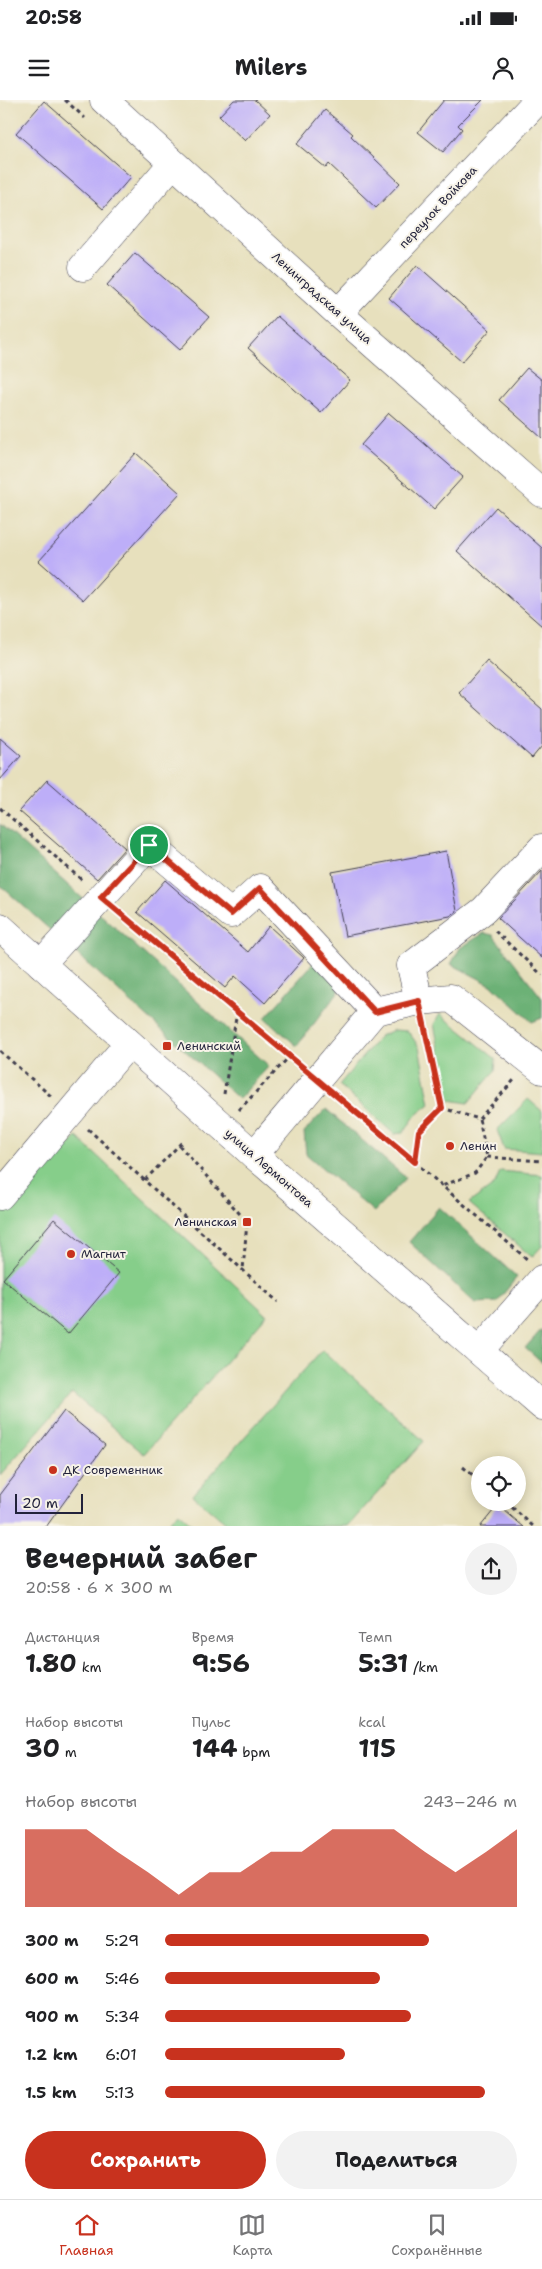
<!DOCTYPE html>
<html lang="ru">
<meta charset="utf-8">
<style>
:root{--surface:#fff;--page:#f2f2f2;--text:#202124;--muted:#757577;--line:#e0e0e0;--accent:#c8321e}
body{margin:0;font-family:"Shantell Sans",sans-serif;background:var(--page);color:var(--text);height:100vh;display:flex;flex-direction:column;font-size:19px;white-space:nowrap}
*{box-sizing:border-box;margin:0}
p{font-size:16px;color:var(--muted)}
.icon{flex:none;width:28px;height:28px;fill:none;stroke:currentColor;stroke-width:2;stroke-linecap:round;stroke-linejoin:round}
.map{position:relative;height:1426px;overflow:hidden}
.details{display:flex;flex-direction:column;background:var(--surface);flex:1}
.details>*{flex:none}
.tools{position:absolute;left:471px;top:1356px;display:grid;gap:10px}
.tools a{display:grid;place-items:center;width:55px;height:55px;border-radius:50%;background:var(--surface);box-shadow:0 2px 12px #0003;font-size:25px}
.scale{position:absolute;left:15px;bottom:12px;width:68px;box-sizing:border-box;padding-left:5px;border:2px solid #22223b;border-top:0;font-size:14px;line-height:18px;white-space:nowrap;color:#22223b;-webkit-text-stroke:4px #f7f3e8;paint-order:stroke}
.pin{position:absolute;display:grid;place-items:center;width:42px;height:42px;color:#fff;margin:-21px;border:2px solid #fff;border-radius:50%;box-shadow:0 1px 5px #0007}
.round{display:grid;place-items:center;flex:none;width:52px;height:52px;border-radius:26px;background:var(--page)}
.summary{display:flex;align-items:center;justify-content:space-between;height:85px;padding:0 25px}
h1{font-size:28px;font-weight:700;line-height:38px}
.stats{display:grid;grid-template-columns:repeat(3,1fr);gap:8px;height:85px;padding:5px 25px}
.stats div{display:grid;align-content:center}
.stats b{font-size:25px;font-weight:700}
.stats small{font-size:14px;font-weight:400}
.stats p{font-size:14px}
.chart{height:140px;padding:10px 25px}
.chart p{display:flex;justify-content:space-between}
.chart svg{width:100%;height:90px;margin-top:5px;fill:var(--accent);opacity:.7}
.primary-button{display:flex;gap:10px;margin-top:auto;padding:10px 25px}
.primary-button a{flex:1;height:58px;border-radius:30px;background:var(--accent);color:#fff;font-size:20px;font-weight:700;line-height:58px;text-align:center}
.primary-button a+a{background:var(--page);color:var(--text)}
ul{padding:0 25px;list-style:none;font-size:16px}
li{display:grid;grid-template-columns:80px 60px 1fr;align-items:center;height:38px}
li i{height:12px;border-radius:6px;background:var(--accent)}
.status{display:flex;justify-content:space-between;align-items:center;height:35px;padding:0 25px;background:var(--surface);direction:ltr}
.status svg{height:14px;fill:currentColor}
header{display:flex;justify-content:space-between;align-items:center;height:65px;padding:0 25px;background:var(--surface);font-size:22px;font-weight:700}
.menu{display:flex;justify-content:space-around;align-items:center;height:70px;border-top:1px solid var(--line);background:var(--surface);font-size:14px;color:var(--muted)}
.menu a{display:grid;justify-items:center;gap:2px}
.menu .active{color:var(--accent)}
.map>svg:first-child{display:block}
.green{fill:#86ce8a;stroke:#547862}
.forest{fill:#6cb176;stroke:#476a58}
.building{fill:#bdaef8}
.lines{fill:none;stroke-linecap:round;stroke-linejoin:round}
.minor-casing{stroke:#403e4e;stroke-width:29}
.major-casing{stroke:#403e4e;stroke-width:29}
.path{stroke:#403e4e;stroke-width:3;stroke-dasharray:4 4;stroke-linecap:butt}
.minor{stroke:#fff;stroke-width:28}
.major{stroke:#fff;stroke-width:28}
.route-casing{stroke:#fff;stroke-width:10}
.route{stroke:#c8321e;stroke-width:6}
.poi-dot{fill:#c8321e;stroke:#f7f3e8;stroke-width:2}
.labels{text-anchor:middle;dominant-baseline:central;stroke-width:4;stroke-linejoin:round;paint-order:stroke}
.street-label{font-size:12px;fill:#22223b;stroke:#f7f3e8}
.poi-label{font-size:12px;fill:#22223b;stroke:#f7f3e8;text-anchor:start}
</style>
<div class="status"><b>20:58</b><svg viewBox="0 0 49 12"><path d="M0 12V9h3v3zM5 12V6h3v6zM10 12V3h3v9zM15 12V0h3v12zM26 1h20v11H26zM47 4h2v5h-2z"/></svg></div>
<header><svg class="icon" aria-label="menu" viewBox="0 0 24 24"><path d="M4 6h16M4 12h16M4 18h16"/></svg>Milers<svg class="icon" aria-label="person" viewBox="0 0 24 24"><circle cx="12" cy="8" r="4"/><path d="M4 21q1-7 8-7t8 7"/></svg></header>
<div class="map">
<svg width="542" height="1427" viewBox="0 0 542 1427">
<rect width="100%" height="100%" fill="#f7f3e8"/>
<filter id="ink" filterUnits="userSpaceOnUse"><feTurbulence type="fractalNoise" baseFrequency=".02" numOctaves="2"/><feDisplacementMap in="SourceGraphic" scale="10" xChannelSelector="R" yChannelSelector="G"/><feConvolveMatrix kernelMatrix="1 2 1 2 8 2 1 2 1" color-interpolation-filters="sRGB"/></filter>
<filter id="wash" filterUnits="userSpaceOnUse"><feTurbulence type="fractalNoise" baseFrequency=".0096" numOctaves="4" result="noise"/><feDisplacementMap in="SourceGraphic" scale="20" xChannelSelector="R" yChannelSelector="G"/><feGaussianBlur stdDeviation="1.12" result="paint"/><feColorMatrix in="noise" values="0 0 0 0 0 0 0 0 0 0 0 0 0 0 0 0 0 1.4 0 .05"/><feComposite in="paint" operator="in"/></filter>
<g filter="url(#wash)">
<rect width="100%" height="100%" fill="#e7e0bd"/>
<path class="green" d="M 440,914 L 496,959 L 495,971 L 468,1003 L 449,1000 L 434,924 Z
M 394,930 L 408,931 L 419,947 L 430,1004 L 416,1015 L 403,1033 L 394,1034 L 339,985 L 380,936 Z
M 528,999 L 542,1011 L 542,1052 L 504,1049 L 497,1030 Z
M 77,1037 L 267,1215 L 144,1354 L 72,1293 L 0,1375 L 0,1115 Z
M 500,1071 L 542,1075 L 542,1146 L 532,1157 L 469,1103 L 495,1084 Z
M 322,1250 L 424,1341 L 348,1426 L 229,1426 L 193,1395 Z
M 178,1412 L 194,1426 L 165,1426 Z"/>
<path class="forest" d="M 0,724 L 269,966 L 239,999 L 0,785 Z
M 484,833 L 493,835 L 542,898 L 542,918 L 532,922 L 493,886 L 451,864 L 460,848 Z
M 316,860 L 342,887 L 297,946 L 265,918 Z
M 326,1009 L 406,1078 L 374,1112 L 306,1054 L 304,1032 Z
M 439,1107 L 517,1177 L 497,1202 L 475,1203 L 409,1142 Z
M 542,1229 L 542,1263 L 525,1248 Z"/>
<g id="blocks">
<path class="building" d="M 234,0 L 255,0 L 270,14 L 245,41 L 219,16 Z
M 444,0 L 483,0 L 458,25 L 462,29 L 443,52 L 418,32 Z
M 44,1 L 131,77 L 103,109 L 16,33 Z
M 325,10 L 353,34 L 351,36 L 400,83 L 376,108 L 329,64 L 326,68 L 297,44 Z
M 135,153 L 209,217 L 180,250 L 107,185 Z
M 417,165 L 490,230 L 462,262 L 389,198 Z
M 277,216 L 350,280 L 321,313 L 248,248 Z
M 527,268 L 542,280 L 542,338 L 499,300 Z
M 389,313 L 463,377 L 434,409 L 361,345 Z
M 136,353 L 180,393 L 83,500 L 39,461 Z
M 496,407 L 542,448 L 542,526 L 457,451 Z
M 487,561 L 542,609 L 542,646 L 532,658 L 459,593 Z
M 0,638 L 21,656 L 0,680 Z
M 47,680 L 125,748 L 97,779 L 19,711 Z
M 446,751 L 457,811 L 450,816 L 345,836 L 332,772 Z
M 542,771 L 542,858 L 498,818 Z
M 165,780 L 248,852 L 269,826 L 304,858 L 265,903 L 235,876 L 225,888 L 137,812 Z
M 54,1119 L 119,1173 L 68,1234 L 3,1179 Z
M 64,1311 L 105,1345 L 46,1427 L 0,1427 L 0,1395 Z
M 498,1405 L 524,1427 L 480,1427 Z"/>
</g>
</g>
<g filter="url(#ink)">
<use href="#blocks" fill-opacity="0" stroke="#403e4e" stroke-width="1"/>
<g class="lines">
<defs>
<path id="minor" d="M 104,0 L 338,213 L 542,393
M 83,167 L 173,63
M 338,213 L 538,0
M 41,864 L 149,745 L 231,814 L 260,788 L 375,911
M 419,901 L 411,866 L 484,810 L 542,748
M 254,1055 L 375,911 L 419,901 L 451,898 L 542,970
M 0,1096 L 128,944
M 479,1251 L 542,1179"/>
<path id="major" d="M 0,827 L 254,1055 L 542,1306"/>
</defs>
<use href="#minor" class="minor-casing"/>
<use href="#major" class="major-casing"/>
<path class="path" d="M 65,0 L 85,18
M 0,708 L 84,782
M 119,812 L 300,964
M 495,831 L 542,875
M 424,924 L 441,1008
M 0,951 L 52,997
M 224,994 L 237,911
M 336,994 L 528,1160
M 239,1010 L 290,956
M 479,1019 L 515,979
M 88,1029 L 278,1202
M 179,1045 L 247,1122 L 243,1170
M 487,1057 L 542,1061
M 415,1063 L 419,1031 L 442,1008 L 479,1019 L 487,1057 L 475,1073 L 442,1086
M 145,1080 L 184,1040
M 463,1367 L 480,1381
M 506,1402 L 534,1427"/>
<use href="#minor" class="minor"/>
<use href="#major" class="major"/>
</g>
</g>
<g class="lines" filter="url(#ink)">
<defs>
<path id="route" d="M 149,745 L 231,814 L 260,788 L 375,912 L 419,901 L 442,1008 L 419,1031 L 415,1062 L 101,797 Z"/>
</defs>
<use href="#route" class="route-casing"/>
<use href="#route" class="route"/>
</g>
<g class="poi-dot">
<rect x="162" y="941" width="10" height="10" rx="2.5"/>
<circle cx="450" cy="1046" r="5"/>
<rect x="242" y="1117" width="10" height="10" rx="2.5"/>
<circle cx="71" cy="1154" r="5"/>
<circle cx="53" cy="1370" r="5"/>
</g>
<g class="labels">
<g class="street-label">
<text transform="translate(438 107) rotate(-47)">переулок Войкова</text>
<text transform="translate(322 198) rotate(42)">Ленинградская улица</text>
<text transform="translate(269 1068) rotate(41)">улица Лермонтова</text>
</g>
<g class="poi-label">
<text x="177" y="946">Ленинский</text>
<text x="460" y="1046">Ленин</text>
<text x="237" y="1122" text-anchor="end">Ленинская</text>
<text x="81" y="1154">Магнит</text>
<text x="63" y="1370">ДК Современник</text>
</g>
</g>
</svg>
<div class="tools">
<a><svg class="icon" aria-label="locate" viewBox="0 0 24 24"><circle cx="12" cy="12" r="6"/><path d="M12 2v4M12 18v4M2 12h4M18 12h4"/></svg></a>
</div>
<div class="scale">20 m</div>
<div class="pin" style="left:149px;top:745px;background:#1e9e55"><svg class="icon" aria-label="arrive" viewBox="0 0 24 24"><path d="M6 21V4h12l-3 4 3 4H6"/></svg></div>
</div>
<section class="details">
<div class="summary"><div><h1>Вечерний забег</h1><p>20:58 · 6 × 300 m</p></div><a class="round"><svg class="icon" aria-label="share" viewBox="0 0 24 24"><path d="M12 15V3M7 8l5-5 5 5M5 13v7h14v-7"/></svg></a></div>
<div class="stats">
<div><p>Дистанция</p><b>1.80<small> km</small></b></div>
<div><p>Время</p><b>9:56</b></div>
<div><p>Темп</p><b>5:31<small> /km</small></b></div>
</div>
<div class="stats">
<div><p>Набор высоты</p><b>30<small> m</small></b></div>
<div><p>Пульс</p><b>144<small> bpm</small></b></div>
<div><p>kcal</p><b>115</b></div>
</div>
<div class="chart"><p><span>Набор высоты</span>243–246 m</p>
<svg viewBox="0 0 160 44" preserveAspectRatio="none"><path d="M0 44V6L10 6L20 6L30 17L40 27L50 38L60 27L70 27L80 17L90 17L100 6L110 6L120 6L130 17L140 27L150 17L160 6V44z"/></svg>
</div>
<ul>
<li><b>300 m</b>5:29<i style="width:75%"></i></li>
<li><b>600 m</b>5:46<i style="width:61%"></i></li>
<li><b>900 m</b>5:34<i style="width:70%"></i></li>
<li><b>1.2 km</b>6:01<i style="width:51%"></i></li>
<li><b>1.5 km</b>5:13<i style="width:91%"></i></li>
</ul>
<div class="primary-button"><a>Сохранить</a><a>Поделиться</a></div>
</section>
<nav class="menu">
<a class="active"><svg class="icon" aria-label="home" viewBox="0 0 24 24"><path d="M3 11l9-7 9 7M6 9v11h12V9"/></svg>Главная</a>
<a><svg class="icon" aria-label="map" viewBox="0 0 24 24"><path d="M3 6l6-2 6 2 6-2v14l-6 2-6-2-6 2zM9 4v14M15 6v14"/></svg>Карта</a>
<a><svg class="icon" aria-label="saved" viewBox="0 0 24 24"><path d="M7 4h10v16l-5-4-5 4z"/></svg>Сохранённые</a>
</nav>
